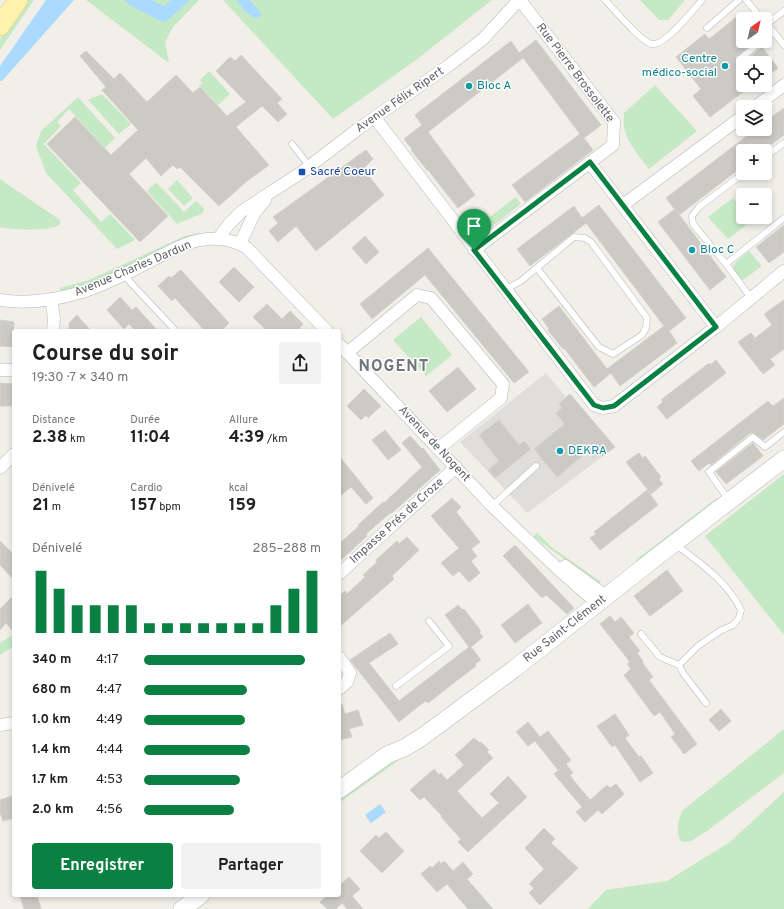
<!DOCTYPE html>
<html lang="fr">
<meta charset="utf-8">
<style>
:root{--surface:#fff;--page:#f2f2f2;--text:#202124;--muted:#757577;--accent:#0b8043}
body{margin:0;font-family:Overpass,sans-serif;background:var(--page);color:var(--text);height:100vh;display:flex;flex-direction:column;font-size:15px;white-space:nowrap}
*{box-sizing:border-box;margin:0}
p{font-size:13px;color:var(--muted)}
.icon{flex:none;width:22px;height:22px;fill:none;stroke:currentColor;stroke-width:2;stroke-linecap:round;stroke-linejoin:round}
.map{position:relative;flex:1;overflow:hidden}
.sheet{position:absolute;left:12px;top:329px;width:329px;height:568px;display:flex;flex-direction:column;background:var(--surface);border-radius:4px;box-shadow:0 2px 6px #0003}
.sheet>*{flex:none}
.needle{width:26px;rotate:34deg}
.controls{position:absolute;left:736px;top:12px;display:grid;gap:8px}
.controls a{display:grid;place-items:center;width:36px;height:36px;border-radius:4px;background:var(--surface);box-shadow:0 2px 6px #0003;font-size:20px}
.pin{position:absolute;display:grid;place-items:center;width:34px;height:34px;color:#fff;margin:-41px -17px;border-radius:50% 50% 50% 0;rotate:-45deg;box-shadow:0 0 4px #0007}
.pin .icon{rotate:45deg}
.round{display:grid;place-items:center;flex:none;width:42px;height:42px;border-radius:4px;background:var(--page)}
.summary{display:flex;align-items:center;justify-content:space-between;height:68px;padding:0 20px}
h1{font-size:22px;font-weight:700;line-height:30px}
.figures{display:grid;grid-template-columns:repeat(3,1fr);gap:6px;height:68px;padding:4px 20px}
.figures div{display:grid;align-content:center}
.figures b{font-size:17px;font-weight:700}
.figures small{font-size:11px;font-weight:400}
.figures p{font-size:11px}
.chart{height:112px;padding:8px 20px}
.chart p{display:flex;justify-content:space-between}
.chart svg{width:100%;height:72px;margin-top:4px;stroke:var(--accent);stroke-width:6}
.primary-button{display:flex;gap:8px;margin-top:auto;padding:8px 20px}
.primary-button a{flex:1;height:46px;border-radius:4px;background:var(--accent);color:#fff;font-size:16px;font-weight:700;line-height:46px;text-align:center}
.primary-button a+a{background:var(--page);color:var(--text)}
ul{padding:0 20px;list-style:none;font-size:13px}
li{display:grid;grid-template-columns:64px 48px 1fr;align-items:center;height:30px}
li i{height:10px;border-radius:5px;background:var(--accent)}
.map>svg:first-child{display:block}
.industrial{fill:#e0deda}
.green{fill:#c5e8c5}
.water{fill:#aadaff}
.building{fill:#cccac5;stroke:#d6d1c6}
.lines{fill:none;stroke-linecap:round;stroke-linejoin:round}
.lane-casing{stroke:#b5b8bc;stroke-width:7}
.street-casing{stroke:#b5b8bc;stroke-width:13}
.secondary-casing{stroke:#b6babf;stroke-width:18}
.primary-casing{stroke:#f2c960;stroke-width:20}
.lane{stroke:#fff;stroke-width:6}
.street{stroke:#fff;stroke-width:12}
.secondary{stroke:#fff;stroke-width:17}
.primary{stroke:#fff2af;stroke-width:19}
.route-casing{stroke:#fff;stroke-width:8}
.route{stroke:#0b8043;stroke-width:5}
.culture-dot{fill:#0f9aa8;stroke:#fff;stroke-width:1.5}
.transit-dot{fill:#1a4fb4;stroke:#fff;stroke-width:1.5}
.labels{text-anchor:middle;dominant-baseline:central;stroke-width:3;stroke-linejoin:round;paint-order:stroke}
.culture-label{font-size:12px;fill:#0d838f;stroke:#fff;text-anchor:start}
.street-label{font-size:12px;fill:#5f6368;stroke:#fff}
.transit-label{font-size:12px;fill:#164399;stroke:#fff;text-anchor:start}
.district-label{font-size:16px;font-weight:bold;letter-spacing:1px;fill:#70757a;stroke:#fff}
</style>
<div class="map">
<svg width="784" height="909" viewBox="0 0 784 909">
<rect width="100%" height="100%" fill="#f1efe8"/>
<path class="industrial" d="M 546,373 L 566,397 L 569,394 L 615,447 L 527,513 L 460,442 Z"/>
<path class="green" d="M 26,0 L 34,0 L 0,50 L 0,39 Z
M 86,0 L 199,0 L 173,27 L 165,42 L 169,63 Z
M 223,0 L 492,0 L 416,60 L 333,119 Z
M 640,0 L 685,0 L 668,20 L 659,20 Z
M 209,71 L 230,94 L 218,105 L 199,85 L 203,83 L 200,80 Z
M 655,85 L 697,131 L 649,169 C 635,150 621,138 624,113 Z
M 102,94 L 131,124 L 119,134 L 88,100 Z
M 78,97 L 115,138 L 105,148 L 69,109 L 57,122 L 61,126 L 44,144 L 81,183 L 73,190 L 101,222 L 110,214 L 135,240 L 117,249 L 46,173 L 36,146 L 41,131 Z
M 0,179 L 60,220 L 60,224 C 52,232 11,230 0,227 Z
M 177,180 L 193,198 L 184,206 L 168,189 Z
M 156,182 L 184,212 L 196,201 L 204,209 L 203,213 L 177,224 L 147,191 Z
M 516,197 L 521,204 L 485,232 L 475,229 L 468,218 L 471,216 L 483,222 Z
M 733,198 L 743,208 L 743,217 L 756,217 L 728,239 L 708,217 Z
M 199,233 L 200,235 L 165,248 L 97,281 L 61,292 L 60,288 L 89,280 L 185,236 Z
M 749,251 L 762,266 L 743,280 L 732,270 L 735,263 Z
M 421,317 L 452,355 L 426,376 L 393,340 Z
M 784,474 L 784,635 L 705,536 Z
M 717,498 L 719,500 L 636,564 L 637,559 Z
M 536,532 L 553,548 L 601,582 L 599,584 L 534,537 Z
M 14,634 L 14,646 L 0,655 L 0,643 Z
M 784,729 L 784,773 L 707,831 L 691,841 L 684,842 L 680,840 C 676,829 678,821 682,811 Z
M 398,758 L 399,760 L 339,803 L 339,797 L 390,760 Z
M 784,792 L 784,909 L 588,909 L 606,890 L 667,881 L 730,842 Z"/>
<path class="water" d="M 46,0 L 74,0 L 2,81 L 0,81 L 0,66 Z
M 124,0 L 151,0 L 164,6 L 171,0 L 190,0 L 168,20 L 163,22 L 131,6 Z
M 236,0 L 250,0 L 260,12 L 261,15 L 259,18 C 249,19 242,6 236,0 Z
M 380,804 L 386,812 L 371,823 L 365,815 Z"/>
<path class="building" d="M 738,16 L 743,23 L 743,41 L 755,41 L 737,56 L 736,62 L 739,63 L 743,63 L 762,47 L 778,68 L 765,78 L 765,63 L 743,63 L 743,92 L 710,117 L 693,96 L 701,89 L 676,57 L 705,34 L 709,39 Z
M 536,40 L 601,125 L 584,138 L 593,150 L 525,202 L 512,185 L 580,134 L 521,55 L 523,58 L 428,132 L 475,195 L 458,208 L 428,170 L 427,170 L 411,150 L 412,149 L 404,139 L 422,125 L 415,115 L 511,41 L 519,53 Z
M 86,51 L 114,79 L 120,73 L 147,102 L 176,75 L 193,93 L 200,87 L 227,116 L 246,102 L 216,71 L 230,57 L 235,61 L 241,55 L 282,99 L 277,103 L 287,114 L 278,122 L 262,106 L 236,127 L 269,165 L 247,181 L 219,206 L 180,167 L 177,169 L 173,165 L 161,176 L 146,158 L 129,174 L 168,216 L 140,242 L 47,144 L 75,117 L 111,155 L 138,130 L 102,90 L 106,87 L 80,56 Z
M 784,108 L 784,135 L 763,151 L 743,151 L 743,166 L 679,215 L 666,198 L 756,129 L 765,129 L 765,122 Z
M 366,150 L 373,159 L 363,169 L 384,195 L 316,251 L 296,226 L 278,242 L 269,231 L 278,223 L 273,217 Z
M 599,205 L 686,318 L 669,331 L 677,343 L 620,386 L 611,373 L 594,387 L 564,348 L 563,349 L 548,330 L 549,329 L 542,319 L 559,306 L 607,369 L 664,326 L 586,223 L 530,266 L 517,249 L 574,206 L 582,218 Z
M 675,209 L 726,277 L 710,290 L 658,222 Z
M 784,225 L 784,252 L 769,263 L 756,247 Z
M 365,236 L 379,252 L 366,264 L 352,248 Z
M 428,248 L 529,372 L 514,383 L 425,275 L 372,319 L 360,304 Z
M 234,267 L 254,287 L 239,302 L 219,282 Z
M 181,270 L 229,323 L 221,331 L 205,331 L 175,298 L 172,301 L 158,286 L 169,276 L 171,278 Z
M 120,297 L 132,310 L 136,307 L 158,331 L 136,331 L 129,324 L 124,329 L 107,310 Z
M 784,300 L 784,349 L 770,359 L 775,365 L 763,374 L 738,342 L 751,333 L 755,338 L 772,325 L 764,314 Z
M 267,304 L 282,319 L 290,311 L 303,324 L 297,331 L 267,331 L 253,317 Z
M 77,315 L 91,331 L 69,331 L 69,323 Z
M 0,320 L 14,322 L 14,347 L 0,346 Z
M 716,360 L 726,373 L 667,419 L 657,407 L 663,402 L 661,400 L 709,363 L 710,365 Z
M 458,367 L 476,389 L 447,412 L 429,391 Z
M 0,383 L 14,384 L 14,406 L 0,406 Z
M 364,389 L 381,406 L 368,418 L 366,415 L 361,420 L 347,406 Z
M 570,394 L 615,447 L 602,456 L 599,452 L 593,457 L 588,451 L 557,477 L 534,449 L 565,424 L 556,413 L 562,408 L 559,404 Z
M 784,398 L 784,424 L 763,440 L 754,433 L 750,433 L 711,465 L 709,463 L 699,471 L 691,461 L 768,401 L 773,406 Z
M 499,420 L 519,445 L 524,441 L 531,449 L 495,478 L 488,470 L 499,461 L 479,435 Z
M 385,430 L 401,450 L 388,460 L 372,440 Z
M 410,436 L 422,449 L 423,448 L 440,470 L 392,513 L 390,513 L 366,534 L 367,536 L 339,562 L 339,544 L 359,526 L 358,525 L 383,502 L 384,503 L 422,467 L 402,443 Z
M 753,443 L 763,456 L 726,484 L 716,472 Z
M 639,453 L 643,458 L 645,456 L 661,477 L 659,479 L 663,484 L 651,494 L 626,462 Z
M 339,456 L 373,498 L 366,504 L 351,487 L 339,497 Z
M 647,490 L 658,505 L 600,550 L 590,538 L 596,534 L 594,532 Z
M 452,498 L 461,507 L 456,512 L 480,542 L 471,549 L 477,556 L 471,561 L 480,573 L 469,582 L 459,571 L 453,576 L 441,563 L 459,548 L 431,516 Z
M 407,537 L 419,550 L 392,576 L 394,579 L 339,627 L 339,596 L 345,591 L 347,594 L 365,577 L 363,575 L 377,562 L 376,560 L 397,541 L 399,544 Z
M 0,541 L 14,555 L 14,580 L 0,565 Z
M 515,545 L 574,608 L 567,614 L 546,595 L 542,598 L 503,556 Z
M 667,570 L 683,591 L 650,616 L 634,596 Z
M 14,595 L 14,632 L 6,623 L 0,630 L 0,609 Z
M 528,604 L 542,623 L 515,643 L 501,625 Z
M 458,605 L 463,610 L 464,609 L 481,631 L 479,632 L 483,637 L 471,647 L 481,660 L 475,664 L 476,666 L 455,682 L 428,703 L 426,701 L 420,705 L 399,722 L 350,660 L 390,633 L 398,644 L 369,663 L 399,701 L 469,647 L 445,615 Z
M 610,616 L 615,622 L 621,617 L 634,633 L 629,637 L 640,651 L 637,653 L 643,661 L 642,662 L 653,677 L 649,680 L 697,744 L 684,754 L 671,737 L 675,734 L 660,712 L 654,716 L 624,675 L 631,669 L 627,664 L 630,662 L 600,624 Z
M 342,704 L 345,714 L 358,710 L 363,725 L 349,729 L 352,737 L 339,740 L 339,705 Z
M 721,709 L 731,721 L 719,731 L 709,720 Z
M 615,714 L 629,735 L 625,738 L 639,757 L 641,756 L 653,773 L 640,782 L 615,745 L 612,747 L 597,726 Z
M 528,722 L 540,737 L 537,739 L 548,731 L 571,760 L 558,770 L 535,741 L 528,746 L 516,732 Z
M 474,738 L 480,743 L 481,742 L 489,750 L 487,752 L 493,758 L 457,791 L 482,818 L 499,803 L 490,794 L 508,776 L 527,797 L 468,852 L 458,842 L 461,839 L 441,817 L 442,816 L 424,797 L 420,800 L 410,790 L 434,769 L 439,775 L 441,773 L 447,780 L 464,765 L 455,755 Z
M 566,764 L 573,773 L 570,775 L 574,781 L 590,800 L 607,785 L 610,788 L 616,784 L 624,794 L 602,814 L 598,810 L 585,822 L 576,812 L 582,807 L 554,774 Z
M 12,796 L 14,805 L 14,818 L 3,821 L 0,812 L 0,800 Z
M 544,828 L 555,839 L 551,843 L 578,868 L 540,905 L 529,893 L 534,888 L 529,884 L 544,869 L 525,848 Z
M 386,832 L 404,851 L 382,873 L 360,851 L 376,835 L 379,838 Z
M 439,861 L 441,864 L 444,861 L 453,871 L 463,862 L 473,874 L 467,879 L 493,909 L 468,909 L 447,884 L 437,892 L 421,874 L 430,866 L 432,868 Z
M 349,877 L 360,889 L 352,896 L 363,909 L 347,909 L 342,903 L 336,909 L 327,909 L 320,902 L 328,895 L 339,895 L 339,886 Z
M 20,895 L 37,895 L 41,909 L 24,909 Z"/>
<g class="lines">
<defs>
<path id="lane" d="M 605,0 C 613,8 642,43 652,44 C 665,46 693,10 702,0
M 746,0 L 762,19
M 765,22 L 767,24 L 784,11
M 767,24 L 784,45
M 707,28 L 739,0
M 765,39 L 774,32
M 740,59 L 762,41
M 292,144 L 310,167
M 765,157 L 784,143
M 744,173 L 699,207 L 692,216 L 693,224 L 726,264 L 751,298
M 726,264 L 784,218
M 125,274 L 130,282 L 174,329
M 505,290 L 521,281 L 574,237 L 585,238 L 591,242 L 647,318 L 646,328 L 642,335 L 613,354 L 599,347 L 537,268
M 728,499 L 709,472 L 753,437 L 765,447 L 784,432
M 492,506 L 536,466
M 641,634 L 660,657 L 679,665 L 698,646 L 720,631 L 733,625 L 739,618 L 741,610 C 727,581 700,563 675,544
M 679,665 L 683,673 L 706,703
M 396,686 L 449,646 L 429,621"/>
<path id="street" d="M 755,107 L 784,85
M 375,118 L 594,405 L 603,408 L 614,406 L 716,327 L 784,271
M 590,163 L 716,327
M 623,205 L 743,116
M 218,239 L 229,224 L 242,211 L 302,172 L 358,129 L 448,66 L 483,39 L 519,0
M 240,244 L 254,214 L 265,200
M 474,250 L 613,145 L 614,122 L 520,0
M 51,299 L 54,318 L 53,331
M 0,300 C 27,304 56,300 82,292 C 105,285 127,273 149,262 C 170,251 193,237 218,239 C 227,239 239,243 247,248 L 327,331
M 339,344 L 492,506 L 559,570 L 597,603
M 347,353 L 417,295 L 431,298 L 503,384 L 501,398 L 438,449
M 0,370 L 14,370
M 0,468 L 14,454
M 565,566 L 606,596
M 339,574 L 456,467
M 339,657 L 350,673 L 347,682 L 339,689
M 0,725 L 14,723"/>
<path id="secondary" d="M 339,790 L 387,755 L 406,747 L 422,737 L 514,669 L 659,555 L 784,459
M 182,909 L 201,895"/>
<path id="primary" d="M 0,26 L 18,0"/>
</defs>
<use href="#lane" class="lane-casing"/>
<use href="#street" class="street-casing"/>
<use href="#secondary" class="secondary-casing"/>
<use href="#primary" class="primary-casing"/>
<use href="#lane" class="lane"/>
<use href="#street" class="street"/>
<use href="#secondary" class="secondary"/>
<use href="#primary" class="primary"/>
</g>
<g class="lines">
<defs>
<path id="route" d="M 590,162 L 716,327 L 614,406 L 603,408 L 594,405 L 474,250 Z"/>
</defs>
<use href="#route" class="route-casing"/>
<use href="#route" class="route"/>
</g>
<g class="culture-dot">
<circle cx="725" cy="66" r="4"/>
<circle cx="469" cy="86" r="4"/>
<circle cx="692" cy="250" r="4"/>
<circle cx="560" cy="451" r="4"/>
</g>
<rect class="transit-dot" x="298" y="168" width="8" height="8" rx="2"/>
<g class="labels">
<g class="culture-label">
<text x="717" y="59" text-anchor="end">Centre<tspan x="717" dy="14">médico-social</tspan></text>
<text x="477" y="86">Bloc A</text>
<text x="700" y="250">Bloc C</text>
<text x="568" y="451">DEKRA</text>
</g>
<g class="street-label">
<text transform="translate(575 73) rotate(53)">Rue Pierre Brossolette</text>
<text transform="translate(400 100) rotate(-35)">Avenue Félix Ripert</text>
<text transform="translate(133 269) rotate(-23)">Avenue Charles Dardun</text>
<text transform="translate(434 444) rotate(47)">Avenue de Nogent</text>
<text transform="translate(397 521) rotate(-42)">Impasse Prés de Croze</text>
<text transform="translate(565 629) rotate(-38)">Rue Saint-Clément</text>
</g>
<g class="transit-label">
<text x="310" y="172">Sacré Coeur</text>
</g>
<g class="district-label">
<text x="394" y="367">NOGENT</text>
</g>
</g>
</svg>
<div class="controls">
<a><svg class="needle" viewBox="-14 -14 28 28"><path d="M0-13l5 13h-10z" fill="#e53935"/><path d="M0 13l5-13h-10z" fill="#757577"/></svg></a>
<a><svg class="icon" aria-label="locate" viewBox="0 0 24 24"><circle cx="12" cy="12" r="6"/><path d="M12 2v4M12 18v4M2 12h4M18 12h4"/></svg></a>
<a><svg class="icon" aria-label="layers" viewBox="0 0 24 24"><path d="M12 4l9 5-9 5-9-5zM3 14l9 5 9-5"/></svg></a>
<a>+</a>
<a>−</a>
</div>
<div class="pin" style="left:474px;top:250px;background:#1e9e55"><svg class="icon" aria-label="arrive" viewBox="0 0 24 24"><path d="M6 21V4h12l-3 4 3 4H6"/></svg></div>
<section class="sheet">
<div class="summary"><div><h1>Course du soir</h1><p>19:30 · 7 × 340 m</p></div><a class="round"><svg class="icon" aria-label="share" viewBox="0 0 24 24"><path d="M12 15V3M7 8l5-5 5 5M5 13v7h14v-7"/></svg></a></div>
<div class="figures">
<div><p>Distance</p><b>2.38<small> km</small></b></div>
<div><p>Durée</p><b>11:04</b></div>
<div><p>Allure</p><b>4:39<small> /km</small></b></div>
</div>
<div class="figures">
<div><p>Dénivelé</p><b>21<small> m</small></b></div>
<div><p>Cardio</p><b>157<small> bpm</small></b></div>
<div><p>kcal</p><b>159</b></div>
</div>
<div class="chart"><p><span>Dénivelé</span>285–288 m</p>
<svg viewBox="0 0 160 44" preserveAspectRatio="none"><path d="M5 44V6M15 44V17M25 44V27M35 44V27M45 44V27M55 44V27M65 44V38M75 44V38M85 44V38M95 44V38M105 44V38M115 44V38M125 44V38M135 44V27M145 44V17M155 44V6"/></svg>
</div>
<ul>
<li><b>340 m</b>4:17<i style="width:91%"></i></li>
<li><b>680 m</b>4:47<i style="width:58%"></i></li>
<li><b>1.0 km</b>4:49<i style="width:57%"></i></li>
<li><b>1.4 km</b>4:44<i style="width:60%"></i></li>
<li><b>1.7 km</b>4:53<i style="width:54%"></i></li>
<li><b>2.0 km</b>4:56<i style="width:51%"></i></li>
</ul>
<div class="primary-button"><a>Enregistrer</a><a>Partager</a></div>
</section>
</div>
